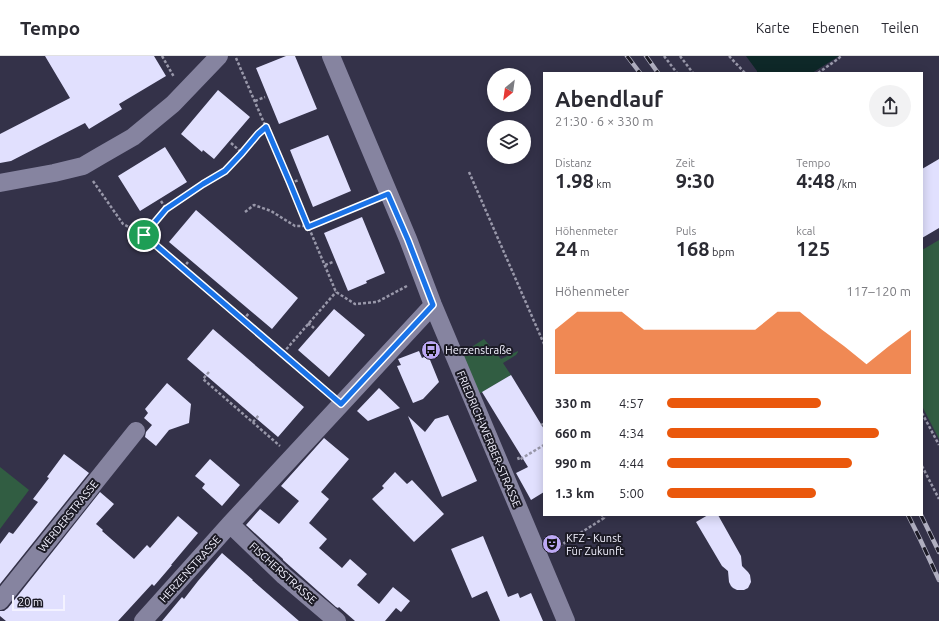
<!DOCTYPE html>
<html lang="de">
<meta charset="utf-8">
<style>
:root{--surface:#fff;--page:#f2f2f3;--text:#2b2b33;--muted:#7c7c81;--line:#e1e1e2;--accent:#ea580c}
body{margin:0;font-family:Ubuntu,sans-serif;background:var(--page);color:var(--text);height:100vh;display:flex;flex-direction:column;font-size:15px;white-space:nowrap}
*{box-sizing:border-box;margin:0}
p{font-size:13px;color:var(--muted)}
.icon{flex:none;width:22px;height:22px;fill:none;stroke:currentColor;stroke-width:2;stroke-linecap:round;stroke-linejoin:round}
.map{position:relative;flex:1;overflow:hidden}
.panel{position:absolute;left:543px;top:16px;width:380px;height:444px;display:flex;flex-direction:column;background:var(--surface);border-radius:0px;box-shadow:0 2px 10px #0003}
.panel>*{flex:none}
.needle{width:26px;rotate:209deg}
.fabs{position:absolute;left:487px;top:12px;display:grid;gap:8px}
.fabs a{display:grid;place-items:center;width:44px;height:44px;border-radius:50%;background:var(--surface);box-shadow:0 2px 10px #0003;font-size:20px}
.scale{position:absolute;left:12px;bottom:10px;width:53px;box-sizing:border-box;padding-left:4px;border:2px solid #f3f2ff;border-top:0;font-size:11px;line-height:14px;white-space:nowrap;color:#f3f2ff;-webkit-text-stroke:3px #1c1b26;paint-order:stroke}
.pin{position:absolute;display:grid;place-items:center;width:34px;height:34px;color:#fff;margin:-17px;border:2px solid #fff;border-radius:50%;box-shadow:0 1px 4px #0007}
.round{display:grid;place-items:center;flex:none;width:42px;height:42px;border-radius:21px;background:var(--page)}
.overview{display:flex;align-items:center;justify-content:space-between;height:68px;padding:0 12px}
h1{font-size:22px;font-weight:700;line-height:30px}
.stats{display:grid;grid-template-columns:repeat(3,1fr);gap:6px;height:68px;padding:4px 12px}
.stats div{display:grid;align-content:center}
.stats b{font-size:20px;font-weight:700}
.stats small{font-size:11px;font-weight:400}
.stats p{font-size:11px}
.chart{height:112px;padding:8px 12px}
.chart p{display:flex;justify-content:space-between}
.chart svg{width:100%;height:72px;margin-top:4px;fill:var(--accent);opacity:.7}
ul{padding:0 12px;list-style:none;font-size:13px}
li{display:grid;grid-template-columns:64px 48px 1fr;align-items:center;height:30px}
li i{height:10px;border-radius:5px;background:var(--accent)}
header{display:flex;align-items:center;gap:24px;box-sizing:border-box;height:56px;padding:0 20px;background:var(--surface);border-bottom:1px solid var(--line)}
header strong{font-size:19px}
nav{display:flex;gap:22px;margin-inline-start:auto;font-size:14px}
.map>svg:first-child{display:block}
.green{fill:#315d42}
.water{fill:#0e2828}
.building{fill:#e1e0fe}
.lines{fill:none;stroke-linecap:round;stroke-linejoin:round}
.path{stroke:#9998aa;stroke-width:2.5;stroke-dasharray:3 2;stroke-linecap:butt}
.street{stroke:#8684a0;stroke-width:18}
.rail-casing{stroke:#b0afc0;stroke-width:4.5}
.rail{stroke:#1c1b26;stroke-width:3;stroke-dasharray:9;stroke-linecap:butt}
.route-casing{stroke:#fff;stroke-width:8}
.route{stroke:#1a73e8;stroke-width:5}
.labels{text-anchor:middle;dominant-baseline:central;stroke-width:4;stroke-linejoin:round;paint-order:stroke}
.poi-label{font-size:11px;fill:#f3f2ff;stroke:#1c1b26;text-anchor:start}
.street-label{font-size:11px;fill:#f3f2ff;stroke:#1c1b26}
</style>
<header>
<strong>Tempo</strong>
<nav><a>Karte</a><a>Ebenen</a><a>Teilen</a></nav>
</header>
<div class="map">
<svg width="939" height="565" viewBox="0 0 939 565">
<rect width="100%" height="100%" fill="#343249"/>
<path class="green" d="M 939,184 L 939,383 L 922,350 L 922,194 Z
M 484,283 L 501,303 L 518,295 L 518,296 L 516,299 L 503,307 L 511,319 L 479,338 L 462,297 Z
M 0,411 L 29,434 L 0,473 Z"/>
<path class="water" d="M 746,0 L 839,0 L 812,17 L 757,17 L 757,15 Z"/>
<path class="building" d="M 45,0 L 154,0 L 166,20 L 119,48 L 122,53 L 89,73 L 85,67 L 11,105 L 0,107 L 0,78 L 70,42 Z
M 286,0 L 295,0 L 317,53 L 279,68 L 256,12 Z
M 218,34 L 250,61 L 214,103 L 203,94 L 202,96 L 181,78 Z
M 328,79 L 351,135 L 313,151 L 290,94 Z
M 165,91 L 187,126 L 140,155 L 118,120 Z
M 939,103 L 939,172 L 922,182 L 922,113 Z
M 196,154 L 298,242 L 272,273 L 169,186 Z
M 362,161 L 385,217 L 366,225 L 367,227 L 348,235 L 324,177 Z
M 334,253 L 365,279 L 329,321 L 298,294 Z
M 213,273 L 304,351 L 278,381 L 187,303 Z
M 419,295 L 422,302 L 428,299 L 439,326 L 423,343 L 413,347 L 397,310 L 401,309 L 398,303 Z
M 511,319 L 544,373 L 544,436 L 531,444 L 516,417 L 528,411 L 482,336 Z
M 167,327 L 191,348 L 189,367 L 169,374 L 156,390 L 145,381 L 146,376 L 152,369 L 144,362 L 148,357 L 145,353 Z
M 379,332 L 400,352 L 368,365 L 357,355 Z
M 448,359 L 477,425 L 442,441 L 408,360 L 425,376 L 435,363 Z
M 324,382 L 349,403 L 321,436 L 329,443 L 309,467 L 327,483 L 319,492 L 342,512 L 350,503 L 367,518 L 357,529 L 379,548 L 393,531 L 410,545 L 401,556 L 396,552 L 385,565 L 355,565 L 339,551 L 338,552 L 336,551 L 283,504 L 283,503 L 246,469 L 260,453 L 279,468 L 299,445 L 281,430 Z
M 64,398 L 89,417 L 0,528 L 0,488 L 9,476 L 13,478 L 38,446 L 33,443 L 49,422 L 47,421 Z
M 210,403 L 240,429 L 222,450 L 202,432 L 205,428 L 195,420 Z
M 395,416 L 407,428 L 412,424 L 444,458 L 414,486 L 372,443 L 384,432 L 382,430 Z
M 100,436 L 114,448 L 96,468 L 103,474 L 102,475 L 134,503 L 147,489 L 150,492 L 178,460 L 198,477 L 171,509 L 172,509 L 154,530 L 152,528 L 118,565 L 6,565 L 0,560 L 0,555 L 4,555 L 8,552 Z
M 708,459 L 718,459 L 741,500 L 742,510 L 748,516 L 750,519 L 751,526 L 748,532 L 744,534 L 737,534 L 733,532 L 731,530 L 729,526 L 728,515 L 722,510 L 696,466 Z
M 483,480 L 508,541 L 518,537 L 520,542 L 531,537 L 543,565 L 500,565 L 487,535 L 472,542 L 451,493 Z
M 222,497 L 253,524 L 252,524 L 299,565 L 162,565 L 182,541 L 184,543 L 198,525 Z"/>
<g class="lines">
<path class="path" d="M 162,0 L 174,21
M 664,0 L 677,17
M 680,0 L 693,17
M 729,0 L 745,17
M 236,2 L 290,127 L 336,236 L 355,248 L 377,246 L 407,230
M 818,17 L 838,3 L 841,0
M 255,45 L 265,41
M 231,87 L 242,97
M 469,116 L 544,288
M 93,125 L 123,168 L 144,179 L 328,337
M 290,127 L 299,124
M 161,145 L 166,153
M 245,156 L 254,149 L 271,155 L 295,170 L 308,170
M 308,171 L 373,145
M 144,179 L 166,153 L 203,128 L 225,115 L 242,97 L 257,78 L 266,71
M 325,209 L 333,206
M 183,212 L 188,206
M 243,264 L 249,257
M 308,267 L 314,272
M 283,297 L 336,236
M 209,316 L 203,323 L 280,390
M 922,357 L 939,389
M 253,366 L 259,359
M 541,369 L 543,368 L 544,369
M 518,401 L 519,404 L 544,389
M 922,410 L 939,443
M 555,493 L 604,462 L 602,459"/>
<path class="street" d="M 331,0 L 408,183 L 433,249 L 566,565
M 0,127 L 54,117 L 83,110 L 100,100 L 133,81 L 173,48 L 219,0
M 230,468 L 284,520 L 337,565
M 0,545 L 136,375
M 143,565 L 230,468 L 433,249"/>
<defs>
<path id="rail" d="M 627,0 L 640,17
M 646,0 L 658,17
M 908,459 L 920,483 L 939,524
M 921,459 L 939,496"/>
</defs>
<use href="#rail" class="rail-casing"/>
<use href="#rail" class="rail"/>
</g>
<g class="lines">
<defs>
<path id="route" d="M 266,71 L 290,127 L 308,171 L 388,138 L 408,184 L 433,249 L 341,348 L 144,179 L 166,153 L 203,128 L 225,115 L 242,97 L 258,78 Z"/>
</defs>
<use href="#route" class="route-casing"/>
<use href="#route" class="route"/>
</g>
<defs>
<symbol id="bus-disc" viewBox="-11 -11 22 22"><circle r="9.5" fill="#bda9f5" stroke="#1c1b26"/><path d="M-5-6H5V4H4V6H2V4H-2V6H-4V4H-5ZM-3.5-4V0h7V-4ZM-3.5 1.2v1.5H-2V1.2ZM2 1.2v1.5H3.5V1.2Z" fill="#111"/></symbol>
<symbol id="theatre-disc" viewBox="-11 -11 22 22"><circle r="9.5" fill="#bda9f5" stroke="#1c1b26"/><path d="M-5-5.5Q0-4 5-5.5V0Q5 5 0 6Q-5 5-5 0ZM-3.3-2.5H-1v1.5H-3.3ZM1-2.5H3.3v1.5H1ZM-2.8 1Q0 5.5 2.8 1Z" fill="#111"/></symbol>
</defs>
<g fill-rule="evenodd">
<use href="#bus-disc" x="420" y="283" width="22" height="22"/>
<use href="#theatre-disc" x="541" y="477" width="22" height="22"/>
</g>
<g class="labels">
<g class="poi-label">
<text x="445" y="294">Herzenstraße</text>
<text x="566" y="482">KFZ - Kunst<tspan x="566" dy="13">Für Zukunft</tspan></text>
</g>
<g class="street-label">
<text transform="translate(489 383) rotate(67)">FRIEDRICH-WERBER-STRASSE</text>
<text transform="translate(68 460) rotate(-51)">WERDERSTRASSE</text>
<text transform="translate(190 513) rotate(-48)">HERZENSTRASSE</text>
<text transform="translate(283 517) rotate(42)">FISCHERSTRASSE</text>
</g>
</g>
</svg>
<div class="fabs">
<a><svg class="needle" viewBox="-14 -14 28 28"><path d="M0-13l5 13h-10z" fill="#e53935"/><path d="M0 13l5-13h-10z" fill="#7c7c81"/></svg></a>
<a><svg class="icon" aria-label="layers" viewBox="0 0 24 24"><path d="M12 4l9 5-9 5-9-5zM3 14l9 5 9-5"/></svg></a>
</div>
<div class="scale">20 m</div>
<div class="pin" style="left:144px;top:179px;background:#1e9e55"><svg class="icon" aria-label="arrive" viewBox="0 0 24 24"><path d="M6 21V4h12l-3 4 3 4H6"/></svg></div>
<section class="panel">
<div class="overview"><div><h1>Abendlauf</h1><p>21:30 · 6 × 330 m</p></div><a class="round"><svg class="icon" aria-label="share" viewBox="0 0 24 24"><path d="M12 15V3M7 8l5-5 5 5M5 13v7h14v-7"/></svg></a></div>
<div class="stats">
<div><p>Distanz</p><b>1.98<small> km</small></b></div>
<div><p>Zeit</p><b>9:30</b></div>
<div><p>Tempo</p><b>4:48<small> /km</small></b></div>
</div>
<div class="stats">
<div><p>Höhenmeter</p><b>24<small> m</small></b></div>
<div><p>Puls</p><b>168<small> bpm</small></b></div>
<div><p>kcal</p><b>125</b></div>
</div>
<div class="chart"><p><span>Höhenmeter</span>117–120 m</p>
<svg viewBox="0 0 160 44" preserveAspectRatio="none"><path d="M0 44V17L10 6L20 6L30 6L40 17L50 17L60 17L70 17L80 17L90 17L100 6L110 6L120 17L130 27L140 38L150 27L160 17V44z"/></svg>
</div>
<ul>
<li><b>330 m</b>4:57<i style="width:63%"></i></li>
<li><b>660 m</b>4:34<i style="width:87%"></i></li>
<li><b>990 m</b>4:44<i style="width:76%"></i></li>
<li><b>1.3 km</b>5:00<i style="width:61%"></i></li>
</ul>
</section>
</div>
